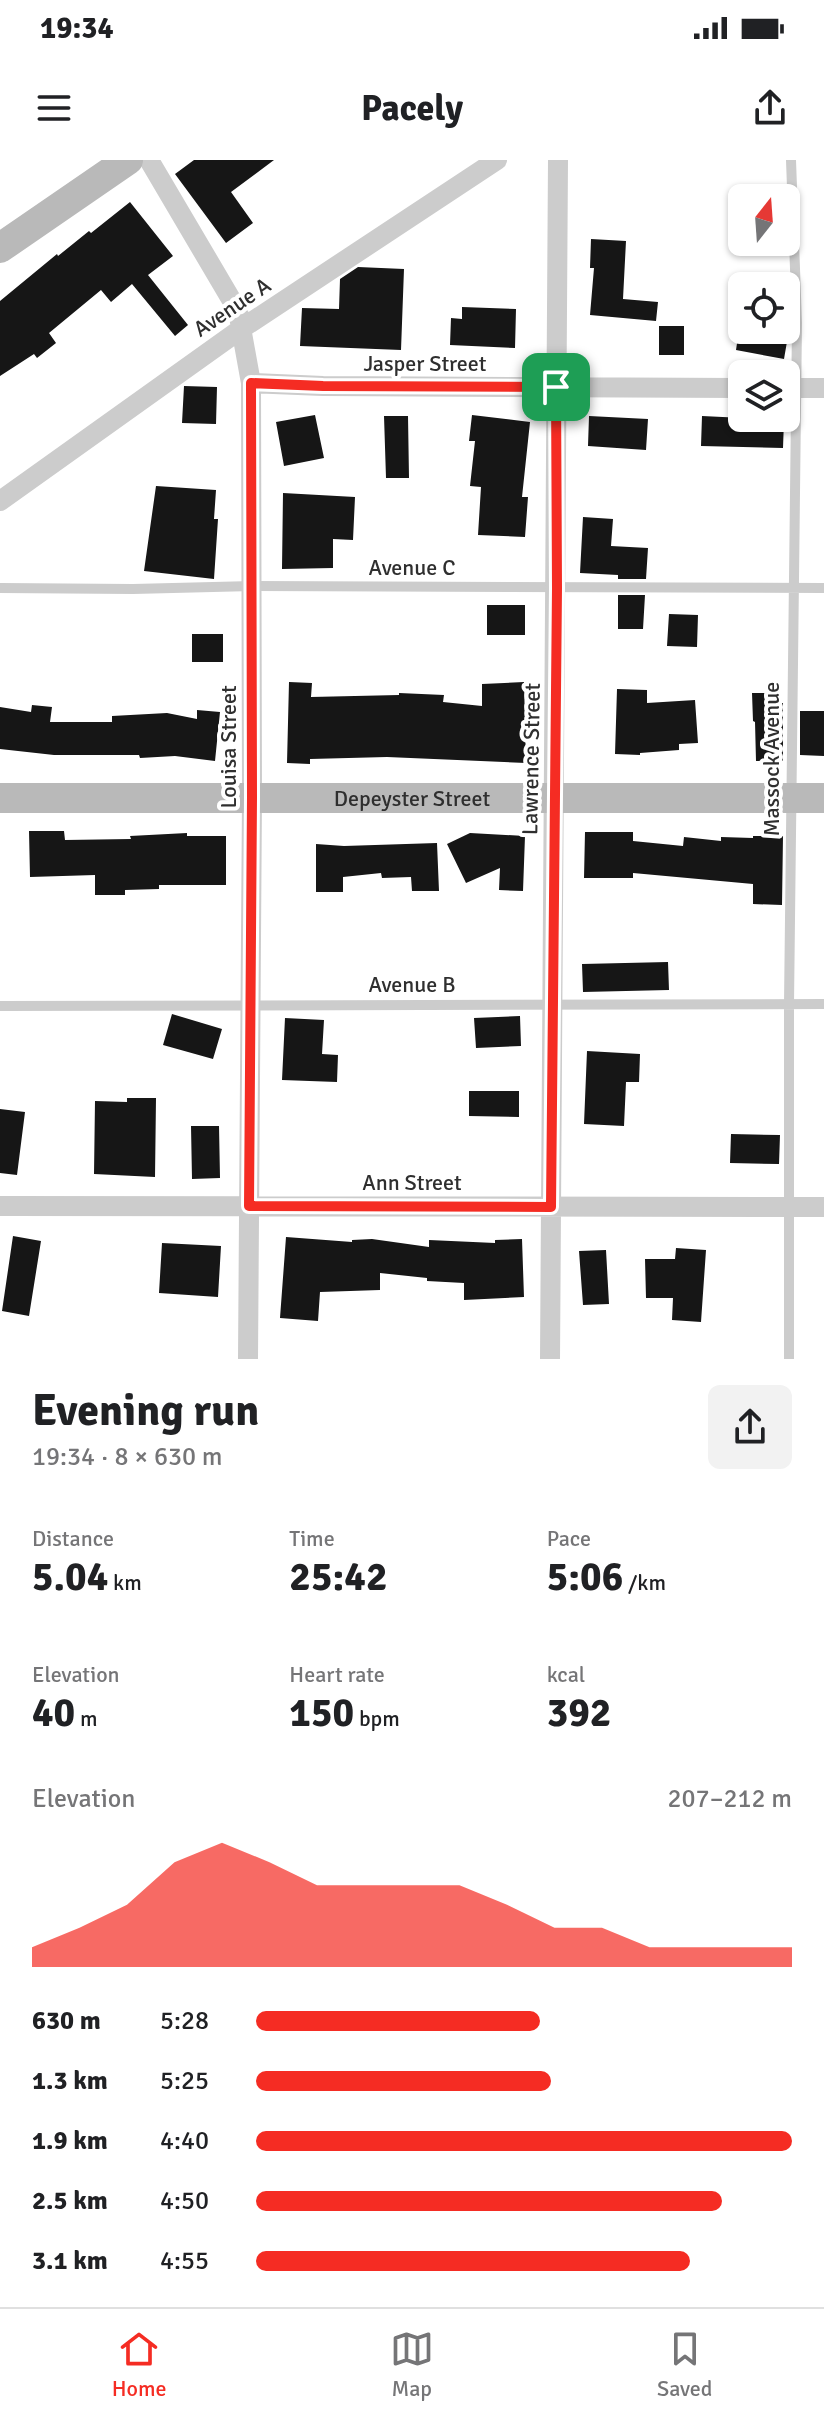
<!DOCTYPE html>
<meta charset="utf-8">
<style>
:root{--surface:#fff;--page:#f2f2f2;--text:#202124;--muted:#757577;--line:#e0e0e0;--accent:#f52c23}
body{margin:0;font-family:Signika,sans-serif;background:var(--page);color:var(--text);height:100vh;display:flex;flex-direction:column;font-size:30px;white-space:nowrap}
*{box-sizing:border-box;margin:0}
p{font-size:26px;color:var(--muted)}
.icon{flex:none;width:44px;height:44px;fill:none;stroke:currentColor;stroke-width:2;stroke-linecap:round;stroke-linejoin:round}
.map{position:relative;height:1199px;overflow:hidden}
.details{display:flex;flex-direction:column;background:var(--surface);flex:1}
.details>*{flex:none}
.needle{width:52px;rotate:17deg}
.tools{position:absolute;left:728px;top:24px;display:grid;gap:16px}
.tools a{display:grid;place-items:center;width:72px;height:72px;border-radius:12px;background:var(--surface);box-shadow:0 2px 6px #0004;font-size:40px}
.pin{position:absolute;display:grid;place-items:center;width:68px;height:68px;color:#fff;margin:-34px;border-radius:16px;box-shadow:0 4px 12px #0006}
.round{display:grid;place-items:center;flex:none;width:84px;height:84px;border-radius:12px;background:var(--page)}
.head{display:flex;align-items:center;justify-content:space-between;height:136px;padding:0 32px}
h1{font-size:44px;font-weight:800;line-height:60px}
.metrics{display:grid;grid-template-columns:repeat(3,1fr);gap:12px;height:136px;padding:8px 32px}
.metrics div{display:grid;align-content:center}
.metrics b{font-size:40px;font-weight:800}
.metrics small{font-size:22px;font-weight:400}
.metrics p{font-size:22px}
.chart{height:224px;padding:16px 32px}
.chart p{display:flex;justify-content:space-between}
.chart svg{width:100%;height:144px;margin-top:8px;fill:var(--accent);opacity:.7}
ul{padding:0 32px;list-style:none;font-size:26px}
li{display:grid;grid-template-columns:128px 96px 1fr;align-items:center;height:60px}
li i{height:20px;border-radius:10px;background:var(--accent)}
.status{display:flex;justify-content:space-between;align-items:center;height:56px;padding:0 40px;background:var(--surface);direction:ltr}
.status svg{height:22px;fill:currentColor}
header{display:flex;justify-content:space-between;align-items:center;height:104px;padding:0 32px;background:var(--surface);font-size:36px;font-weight:800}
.tabs{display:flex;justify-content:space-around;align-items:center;height:112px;border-top:2px solid var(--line);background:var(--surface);font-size:22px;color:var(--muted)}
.tabs a{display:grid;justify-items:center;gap:4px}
.tabs .current{color:var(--accent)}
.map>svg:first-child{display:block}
.building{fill:#161616}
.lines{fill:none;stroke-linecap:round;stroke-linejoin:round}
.lane{stroke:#ccc;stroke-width:10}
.street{stroke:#ccc;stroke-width:20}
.secondary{stroke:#b9b9b9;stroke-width:30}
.route-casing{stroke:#fff;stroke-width:16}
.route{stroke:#f52c23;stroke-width:10}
.labels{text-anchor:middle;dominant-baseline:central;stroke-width:8;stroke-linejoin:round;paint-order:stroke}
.street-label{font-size:22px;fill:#2f2f2f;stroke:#fff}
</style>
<div class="status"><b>19:34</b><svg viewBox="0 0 49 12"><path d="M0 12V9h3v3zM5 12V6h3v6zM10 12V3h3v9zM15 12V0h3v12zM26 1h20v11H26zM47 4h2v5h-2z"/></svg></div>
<header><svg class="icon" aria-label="menu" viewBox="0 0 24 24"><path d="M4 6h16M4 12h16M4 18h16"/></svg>Pacely<svg class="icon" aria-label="share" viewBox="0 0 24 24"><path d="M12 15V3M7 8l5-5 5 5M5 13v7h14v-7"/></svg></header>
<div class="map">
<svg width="824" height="1199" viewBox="0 0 824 1199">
<rect width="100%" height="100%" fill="#fff"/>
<path class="building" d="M 194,0 L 274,0 L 231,32 L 253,63 L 226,83 L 175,14 Z
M 130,42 L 173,96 L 148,115 L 188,165 L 175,176 L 132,124 L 111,142 L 101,130 L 49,173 L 56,183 L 37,198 L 34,194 L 0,216 L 0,141 L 57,94 L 58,96 L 89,71 L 91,73 Z
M 591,79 L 626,81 L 623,139 L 658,142 L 656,161 L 590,155 L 594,108 L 590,108 Z
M 358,107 L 404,109 L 401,190 L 300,186 L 302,148 L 339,149 L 340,119 Z
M 462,147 L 516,149 L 515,188 L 450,185 L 451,158 L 462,159 Z
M 659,166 L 684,166 L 684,195 L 659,195 Z
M 739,170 L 789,170 L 784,199 L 736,190 Z
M 184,226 L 217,227 L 216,264 L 182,263 Z
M 315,255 L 324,298 L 284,306 L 276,262 Z
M 472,255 L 530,262 L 522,337 L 528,337 L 525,377 L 478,375 L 481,327 L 470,326 L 475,281 L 469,281 Z
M 384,256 L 408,256 L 409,318 L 386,318 Z
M 589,256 L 648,259 L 646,290 L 588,286 Z
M 702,256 L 784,260 L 783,288 L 701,286 Z
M 156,326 L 216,330 L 214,359 L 218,359 L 214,419 L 144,411 Z
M 283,333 L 355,337 L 353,380 L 333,379 L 333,408 L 282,409 Z
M 583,357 L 613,359 L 611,386 L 648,388 L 646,419 L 618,419 L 618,415 L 580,413 Z
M 618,435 L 645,435 L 643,469 L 618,469 Z
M 487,445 L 525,445 L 525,475 L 487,475 Z
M 669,454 L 698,455 L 697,487 L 667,486 Z
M 192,474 L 223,474 L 223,502 L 192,502 Z
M 289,522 L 312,523 L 311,537 L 399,535 L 399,533 L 444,535 L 443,542 L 482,546 L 482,524 L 524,522 L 526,603 L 387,597 L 310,599 L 310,604 L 287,603 Z
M 617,529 L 647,530 L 647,543 L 695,540 L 698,583 L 679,584 L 679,590 L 640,593 L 640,595 L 615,594 Z
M 752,533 L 776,533 L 776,543 L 783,543 L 783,601 L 756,601 L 755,562 L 753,561 Z
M 32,545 L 52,547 L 50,562 L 112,562 L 112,556 L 167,553 L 197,559 L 197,550 L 220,552 L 215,601 L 175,596 L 140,598 L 139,595 L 54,595 L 0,589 L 0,547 L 31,552 Z
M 800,551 L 824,551 L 824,596 L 800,595 Z
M 29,671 L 64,671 L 65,680 L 131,679 L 130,676 L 187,673 L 187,676 L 226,676 L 226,725 L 159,725 L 159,729 L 125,730 L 125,735 L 95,735 L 95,715 L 30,717 Z
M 585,672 L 633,672 L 633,681 L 683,686 L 684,677 L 721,681 L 721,677 L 753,678 L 753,676 L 783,676 L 782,745 L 753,744 L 753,724 L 633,713 L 633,718 L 584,718 Z
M 470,673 L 525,676 L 523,731 L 499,730 L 500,708 L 466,723 L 447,684 Z
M 437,683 L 439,731 L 412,731 L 411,717 L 382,718 L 381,713 L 343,717 L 343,732 L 316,732 L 316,684 L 344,686 Z
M 668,802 L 669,830 L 583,832 L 582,804 Z
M 172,854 L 222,869 L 213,899 L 163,885 Z
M 520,856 L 521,886 L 476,888 L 474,858 Z
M 285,858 L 324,860 L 322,894 L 338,895 L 337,922 L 282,920 Z
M 587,891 L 640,894 L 639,922 L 626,922 L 624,966 L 584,964 Z
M 469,931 L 519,931 L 519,957 L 469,956 Z
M 127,938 L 156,938 L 155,1017 L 94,1014 L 95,941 L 127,942 Z
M 0,949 L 25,952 L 17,1015 L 0,1013 Z
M 191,966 L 219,966 L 220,1018 L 192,1019 Z
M 731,974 L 780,975 L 779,1004 L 730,1003 Z
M 13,1076 L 41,1081 L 29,1156 L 2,1151 Z
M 286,1077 L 352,1082 L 352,1080 L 372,1079 L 429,1087 L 429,1080 L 495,1083 L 495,1080 L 522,1079 L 524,1137 L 464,1140 L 464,1123 L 427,1121 L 427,1118 L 380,1113 L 380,1130 L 320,1132 L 318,1161 L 280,1158 Z
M 162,1083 L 221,1086 L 218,1137 L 159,1133 Z
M 676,1088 L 706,1090 L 701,1162 L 672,1160 L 673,1138 L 646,1138 L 645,1099 L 675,1099 Z
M 606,1090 L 609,1144 L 583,1145 L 579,1091 Z"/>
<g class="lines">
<path class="lane" d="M 0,428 L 133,429 L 253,426 L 824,428
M 0,846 L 824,844
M 789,1199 L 789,844 L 797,163 L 791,0"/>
<path class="street" d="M 149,0 L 238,151 L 251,223 L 252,637 L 248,1199
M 251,223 L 323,226 L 742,228
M 786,228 L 824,228
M 0,341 L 241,169 L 497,0
M 0,1046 L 824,1047
M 550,1199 L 558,0"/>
<g class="secondary">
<path d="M 0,88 L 128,0"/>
<path id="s1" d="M 0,638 L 824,638"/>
</g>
</g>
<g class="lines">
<defs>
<path id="route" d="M 251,223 L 323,226 L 556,227 L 557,428 L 551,1047 L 249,1046 L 252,637 Z"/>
</defs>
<use href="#route" class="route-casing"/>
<use href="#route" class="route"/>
</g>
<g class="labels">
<g class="street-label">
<text transform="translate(232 147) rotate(-34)">Avenue A</text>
<text x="425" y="203">Jasper Street</text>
<text x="412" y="407">Avenue C</text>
<text transform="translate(228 587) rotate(-90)">Louisa Street</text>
<text transform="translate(531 599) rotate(-89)">Lawrence Street</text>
<text transform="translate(771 599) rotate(-90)">Massock Avenue</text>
<text stroke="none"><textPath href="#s1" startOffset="412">Depeyster Street</textPath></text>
<text x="412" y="824">Avenue B</text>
<text x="412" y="1022">Ann Street</text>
</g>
</g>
</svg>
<div class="tools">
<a><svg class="needle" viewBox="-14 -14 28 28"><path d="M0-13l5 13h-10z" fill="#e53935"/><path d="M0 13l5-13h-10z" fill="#757577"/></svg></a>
<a><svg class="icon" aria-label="locate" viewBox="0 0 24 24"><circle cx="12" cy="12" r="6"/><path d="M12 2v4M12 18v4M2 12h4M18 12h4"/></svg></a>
<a><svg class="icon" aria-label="layers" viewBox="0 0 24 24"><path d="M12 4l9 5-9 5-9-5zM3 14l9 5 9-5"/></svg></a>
</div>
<div class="pin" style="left:556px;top:227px;background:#1e9e55"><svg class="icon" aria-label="arrive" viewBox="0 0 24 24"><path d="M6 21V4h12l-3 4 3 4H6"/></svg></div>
</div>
<section class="details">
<div class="head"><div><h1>Evening run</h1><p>19:34 · 8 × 630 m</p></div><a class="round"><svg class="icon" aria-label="share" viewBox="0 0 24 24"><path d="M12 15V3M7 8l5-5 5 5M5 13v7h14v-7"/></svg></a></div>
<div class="metrics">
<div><p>Distance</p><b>5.04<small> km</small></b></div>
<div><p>Time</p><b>25:42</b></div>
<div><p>Pace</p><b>5:06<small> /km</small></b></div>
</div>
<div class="metrics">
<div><p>Elevation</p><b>40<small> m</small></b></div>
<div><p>Heart rate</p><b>150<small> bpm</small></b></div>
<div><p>kcal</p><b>392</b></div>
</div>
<div class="chart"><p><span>Elevation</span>207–212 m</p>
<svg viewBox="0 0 160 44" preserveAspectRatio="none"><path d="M0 44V38L10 32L20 25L30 12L40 6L50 12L60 19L70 19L80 19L90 19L100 25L110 32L120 32L130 38L140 38L150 38L160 38V44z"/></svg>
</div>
<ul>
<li><b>630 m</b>5:28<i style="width:53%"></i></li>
<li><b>1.3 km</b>5:25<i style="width:55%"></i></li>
<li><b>1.9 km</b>4:40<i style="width:100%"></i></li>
<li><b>2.5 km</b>4:50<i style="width:87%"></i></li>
<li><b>3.1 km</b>4:55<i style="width:81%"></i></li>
</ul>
</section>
<nav class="tabs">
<a class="current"><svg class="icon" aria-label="home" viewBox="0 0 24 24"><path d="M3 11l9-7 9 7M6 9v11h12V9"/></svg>Home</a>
<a><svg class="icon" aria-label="map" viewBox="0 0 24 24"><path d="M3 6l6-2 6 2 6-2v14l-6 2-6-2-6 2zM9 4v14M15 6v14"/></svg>Map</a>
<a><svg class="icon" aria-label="saved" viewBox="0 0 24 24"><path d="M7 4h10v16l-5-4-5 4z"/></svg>Saved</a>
</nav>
